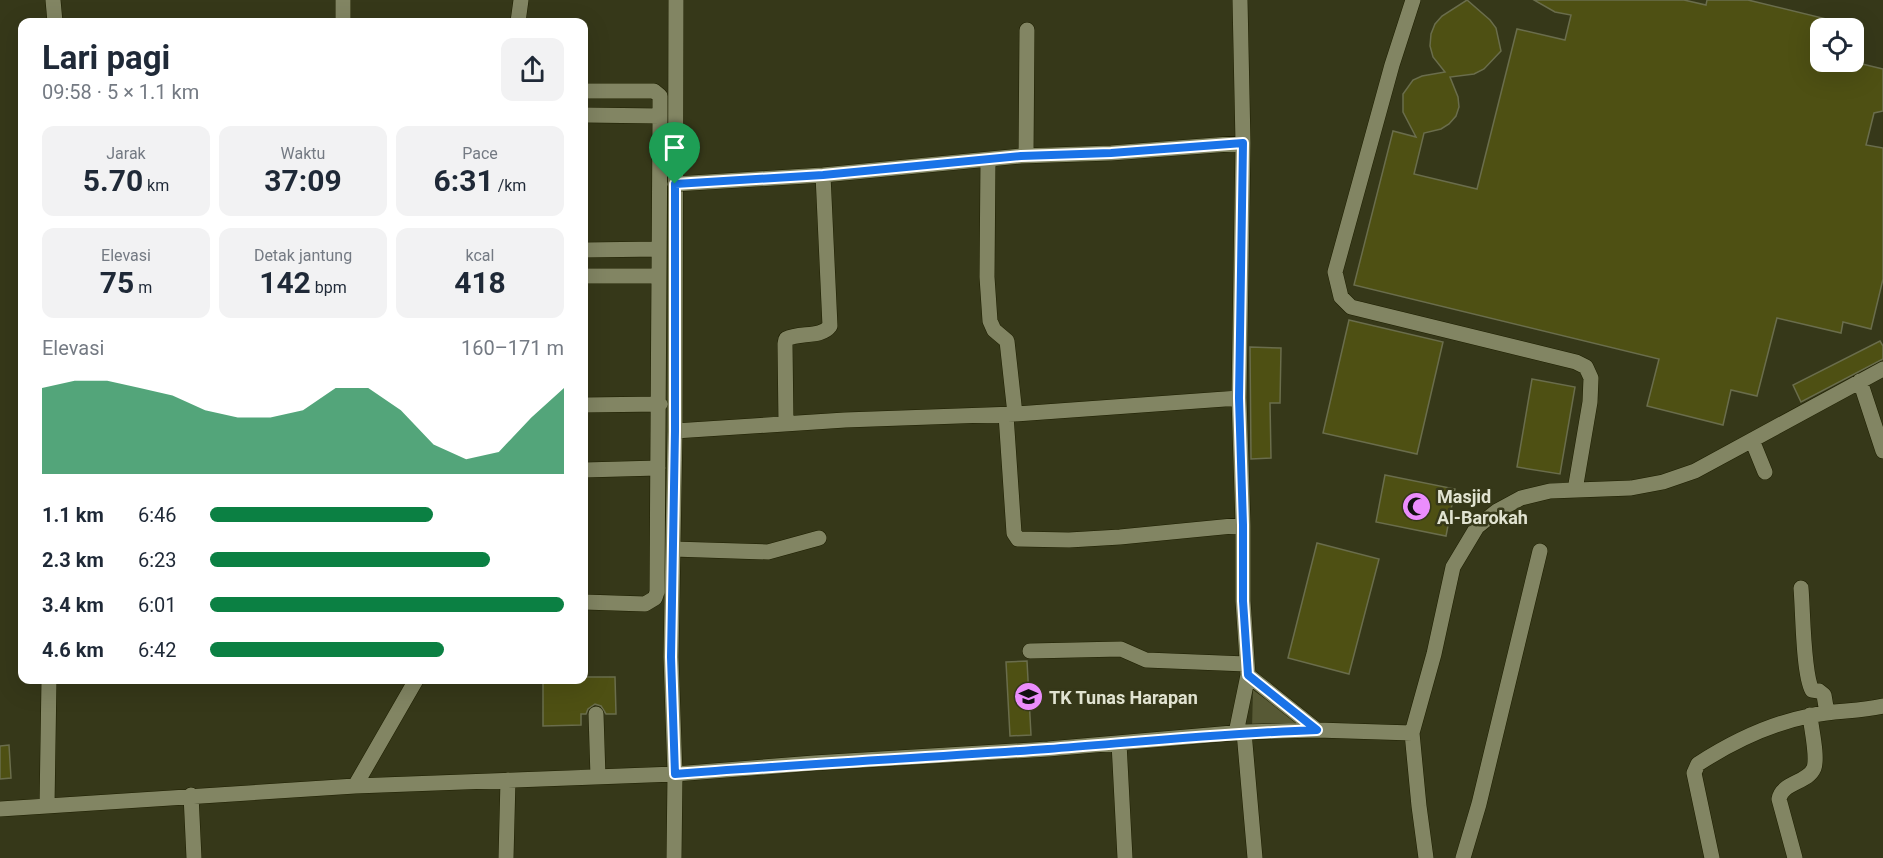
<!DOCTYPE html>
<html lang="id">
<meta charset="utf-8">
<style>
:root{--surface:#fff;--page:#f2f2f3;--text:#1f2937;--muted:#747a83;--accent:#0b8043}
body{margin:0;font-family:Roboto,sans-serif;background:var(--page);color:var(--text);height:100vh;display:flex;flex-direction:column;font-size:22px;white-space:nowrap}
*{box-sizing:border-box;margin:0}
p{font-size:20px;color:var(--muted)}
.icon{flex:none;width:33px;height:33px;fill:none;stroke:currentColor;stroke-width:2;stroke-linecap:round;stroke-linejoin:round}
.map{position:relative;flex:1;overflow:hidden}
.sheet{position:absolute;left:18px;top:18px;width:570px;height:666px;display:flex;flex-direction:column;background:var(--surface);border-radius:12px;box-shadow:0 6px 24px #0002}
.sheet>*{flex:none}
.buttons{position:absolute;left:1810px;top:18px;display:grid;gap:12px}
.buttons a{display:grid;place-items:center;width:54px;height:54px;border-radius:12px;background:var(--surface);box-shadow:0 6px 24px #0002;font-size:30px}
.pin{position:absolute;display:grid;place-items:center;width:51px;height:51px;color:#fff;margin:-62px -26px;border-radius:50% 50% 50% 0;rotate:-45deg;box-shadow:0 0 6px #0007}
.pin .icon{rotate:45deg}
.round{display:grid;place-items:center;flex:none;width:63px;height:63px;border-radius:12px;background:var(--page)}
.summary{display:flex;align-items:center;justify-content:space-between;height:102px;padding:0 24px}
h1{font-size:33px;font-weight:700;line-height:45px}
.metrics{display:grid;grid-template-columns:repeat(3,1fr);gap:9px;height:102px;padding:6px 24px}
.metrics div{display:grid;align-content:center;border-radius:12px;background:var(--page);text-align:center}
.metrics b{font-size:30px;font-weight:700}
.metrics small{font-size:16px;font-weight:400}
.metrics p{font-size:16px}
.chart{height:168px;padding:12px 24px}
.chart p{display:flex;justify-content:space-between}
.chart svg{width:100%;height:108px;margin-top:6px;fill:var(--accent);opacity:.7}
ul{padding:0 24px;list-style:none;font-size:20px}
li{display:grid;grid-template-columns:96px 72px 1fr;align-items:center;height:45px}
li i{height:15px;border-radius:8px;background:var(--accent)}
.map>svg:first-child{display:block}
.green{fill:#575935}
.building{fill:#4e5013;stroke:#6a6d4c;stroke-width:1.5}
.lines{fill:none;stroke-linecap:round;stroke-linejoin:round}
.minor-casing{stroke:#1e1f01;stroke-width:16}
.minor{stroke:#828563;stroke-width:15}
.route-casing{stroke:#fff;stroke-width:12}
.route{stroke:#1a73e8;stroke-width:8}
.labels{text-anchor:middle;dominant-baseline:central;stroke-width:5;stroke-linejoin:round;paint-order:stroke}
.poi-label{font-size:18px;font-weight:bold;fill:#e1e3d1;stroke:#363819;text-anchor:start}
</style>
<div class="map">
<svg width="1883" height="858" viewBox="0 0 1883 858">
<rect width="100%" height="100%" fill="#363819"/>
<path class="green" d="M 1253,690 L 1302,725 L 1252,728 Z"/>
<path class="building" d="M 1467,0 L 1490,20 L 1496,28 L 1501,51 L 1484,69 L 1474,74 L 1450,77 L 1458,97 L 1459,107 L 1456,116 L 1449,124 L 1441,129 L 1424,133 L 1414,174 L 1477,189 L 1517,29 L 1565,40 L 1571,15 L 1555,12 L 1534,0 L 1684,0 L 1706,5 L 1707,0 L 1748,0 L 1847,24 L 1847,28 L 1821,28 L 1821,62 L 1854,62 L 1883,69 L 1883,111 L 1874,113 L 1866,145 L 1883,148 L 1883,279 L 1871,329 L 1843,322 L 1841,333 L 1777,318 L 1757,396 L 1731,390 L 1723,425 L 1647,406 L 1659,359 L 1354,285 L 1393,131 L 1416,137 L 1403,112 L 1403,94 L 1413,80 L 1422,76 L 1445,72 L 1433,57 L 1430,46 L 1431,34 L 1435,24 L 1442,16 Z
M 1349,320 L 1443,342 L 1417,454 L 1323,433 Z
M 1880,341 L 1883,346 L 1883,359 L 1801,402 L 1793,385 Z
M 1250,347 L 1281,348 L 1280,403 L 1270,403 L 1271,458 L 1251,459 Z
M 1532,379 L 1575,387 L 1560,474 L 1517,467 Z
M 1385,475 L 1455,489 L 1446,536 L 1376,522 Z
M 1317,543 L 1379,559 L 1349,674 L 1288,658 Z
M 1027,661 L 1031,735 L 1010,736 L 1006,662 Z
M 584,677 L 615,677 L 616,714 L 606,714 L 601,706 L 595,704 L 588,709 L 586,714 L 581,714 L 581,725 L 543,726 L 543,680 L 584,680 Z
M 9,745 L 11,778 L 0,779 L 0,746 Z"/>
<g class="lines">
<defs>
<path id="minor" d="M 53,0 L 55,22
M 1240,0 L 1243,143 L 1239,398 L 1243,525 L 1243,601 L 1248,675 L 1317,730
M 1413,0 L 1392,65 L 1335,272 L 1341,297 L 1351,307 L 1576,362 L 1586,367 L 1591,378 L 1590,402 L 1575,490
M 343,22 L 343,0
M 518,22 L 521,0
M 584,91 L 654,91 L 660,96 L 660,116 C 659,274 659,433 657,592 L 655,598 L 645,604 L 584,602
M 584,115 L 660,116
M 1026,156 L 1027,30
M 988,160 L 987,277 L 990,321 L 994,330 L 1007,341 L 1015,414
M 675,184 L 823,175 L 1021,156 L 1111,153 L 1243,143
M 584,250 L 659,249
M 584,276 L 658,276
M 1860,381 L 1883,451
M 584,405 L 660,404
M 1006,415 L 1014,533 L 1018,539 L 1069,540 L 1120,537 L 1243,525
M 786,424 L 785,344 L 786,339 C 800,332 821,338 830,326 L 823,175
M 675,431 L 845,420 L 1015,414 L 1239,398
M 1752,440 L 1765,472
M 584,470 L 658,468
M 673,549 L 768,552 L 819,538
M 1801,588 C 1803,610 1803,673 1812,690 L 1819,691 L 1824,695 L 1827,713
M 1030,651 L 1121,649 L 1146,660 L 1246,664
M 596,714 L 598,777
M 1244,732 L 1255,858
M 1236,733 L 1248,675
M 1119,743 L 1125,858
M 355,786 L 416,680
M 191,795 L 194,858
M 47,806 L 49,680
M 0,809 L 355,786 L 675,774 L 814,763 L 1048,749 L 1244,732 L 1317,730 L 1412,733
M 506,858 L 508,780
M 674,858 L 675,774 L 671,657 L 675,431 L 676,0
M 1426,858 L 1419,806 L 1412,733 L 1434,654 L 1453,567 L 1477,527 L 1497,511 L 1521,498 L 1550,491 L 1631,488 L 1663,482 L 1695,471 L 1883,369
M 1463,858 L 1479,804 L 1540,551
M 1712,858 L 1694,773 L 1698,764 C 1732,742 1769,724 1809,716 C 1833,710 1859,712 1883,706
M 1795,858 L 1779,799 C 1782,782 1808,783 1814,768 C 1818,756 1811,728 1810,715"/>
</defs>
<use href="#minor" class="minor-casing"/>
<use href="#minor" class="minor"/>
</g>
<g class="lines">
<defs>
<path id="route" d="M 1243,143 L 1239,398 L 1243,525 L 1243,601 L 1248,675 L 1317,730 C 1227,733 1138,742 1048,749 C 924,758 800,764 675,774 L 671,657 L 675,431 L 675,184 L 823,175 L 1021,156 L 1111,153 Z"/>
</defs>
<use href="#route" class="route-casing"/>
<use href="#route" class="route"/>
</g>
<defs>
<symbol id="mosque-disc" viewBox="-11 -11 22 22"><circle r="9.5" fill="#eb8dfc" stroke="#363819"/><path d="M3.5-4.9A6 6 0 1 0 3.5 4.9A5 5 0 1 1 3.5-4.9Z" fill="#111"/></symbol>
<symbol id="school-disc" viewBox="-11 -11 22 22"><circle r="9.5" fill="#eb8dfc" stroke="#363819"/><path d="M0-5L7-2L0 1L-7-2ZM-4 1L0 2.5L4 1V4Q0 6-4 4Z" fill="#111"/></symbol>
</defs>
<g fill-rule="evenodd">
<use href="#mosque-disc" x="1400" y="490" width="33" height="33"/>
<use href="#school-disc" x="1012" y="680" width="33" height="33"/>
</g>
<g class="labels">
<g class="poi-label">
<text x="1437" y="496">Masjid<tspan x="1437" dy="21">Al-Barokah</tspan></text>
<text x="1049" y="697">TK Tunas Harapan</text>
</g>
</g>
</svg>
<div class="buttons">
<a><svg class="icon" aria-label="locate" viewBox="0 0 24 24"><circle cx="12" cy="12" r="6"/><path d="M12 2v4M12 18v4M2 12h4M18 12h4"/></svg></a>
</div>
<div class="pin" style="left:675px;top:184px;background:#1e9e55"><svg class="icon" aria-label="arrive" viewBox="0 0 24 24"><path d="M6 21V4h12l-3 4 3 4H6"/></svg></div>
<section class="sheet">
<div class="summary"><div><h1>Lari pagi</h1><p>09:58 · 5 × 1.1 km</p></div><a class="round"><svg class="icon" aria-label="share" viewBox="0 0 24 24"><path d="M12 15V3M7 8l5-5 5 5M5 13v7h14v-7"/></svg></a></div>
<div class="metrics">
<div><p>Jarak</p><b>5.70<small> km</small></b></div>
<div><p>Waktu</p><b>37:09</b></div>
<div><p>Pace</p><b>6:31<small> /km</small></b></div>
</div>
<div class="metrics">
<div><p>Elevasi</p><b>75<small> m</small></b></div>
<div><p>Detak jantung</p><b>142<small> bpm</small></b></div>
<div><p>kcal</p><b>418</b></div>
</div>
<div class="chart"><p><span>Elevasi</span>160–171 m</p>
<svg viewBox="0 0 160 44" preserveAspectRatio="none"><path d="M0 44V9L10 6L20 6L30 9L40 12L50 18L60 21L70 21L80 18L90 9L100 9L110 18L120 32L130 38L140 35L150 21L160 9V44z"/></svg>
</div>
<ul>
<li><b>1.1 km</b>6:46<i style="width:63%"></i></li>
<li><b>2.3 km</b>6:23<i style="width:79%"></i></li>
<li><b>3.4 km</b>6:01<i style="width:100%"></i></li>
<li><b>4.6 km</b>6:42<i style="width:66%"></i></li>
</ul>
</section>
</div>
